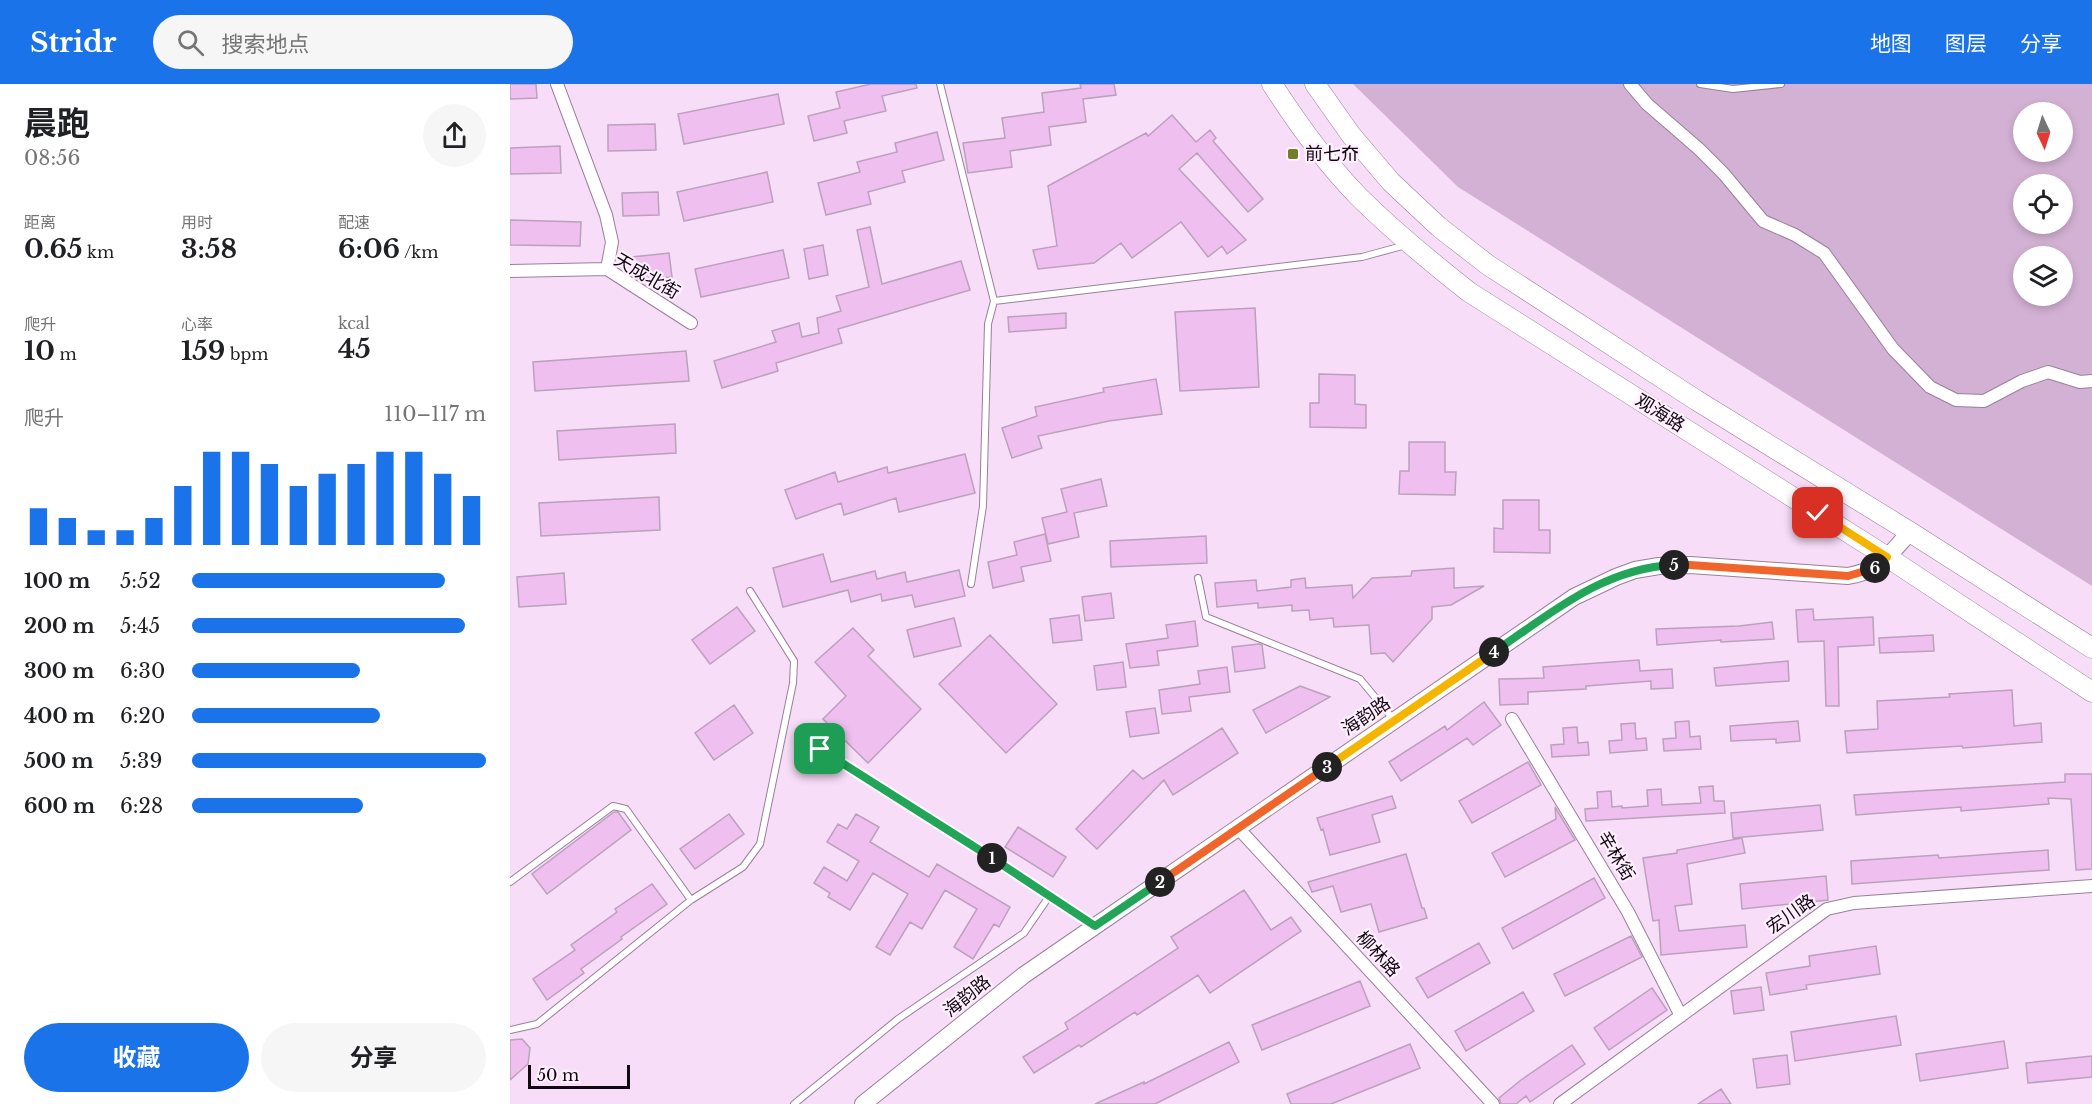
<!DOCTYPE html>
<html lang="zh">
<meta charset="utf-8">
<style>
:root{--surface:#fff;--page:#f6f6f6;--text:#202124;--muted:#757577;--accent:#1a73e8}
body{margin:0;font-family:"Libre Baskerville","Noto Sans SC",serif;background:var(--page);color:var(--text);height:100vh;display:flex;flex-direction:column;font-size:22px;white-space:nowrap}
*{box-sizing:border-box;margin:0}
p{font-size:20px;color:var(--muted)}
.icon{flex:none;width:33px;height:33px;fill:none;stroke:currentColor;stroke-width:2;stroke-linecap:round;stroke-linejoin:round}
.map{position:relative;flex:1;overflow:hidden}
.side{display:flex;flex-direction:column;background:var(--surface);width:510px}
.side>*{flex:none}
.needle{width:39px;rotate:176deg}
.tools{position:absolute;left:1503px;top:18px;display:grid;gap:12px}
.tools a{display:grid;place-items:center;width:60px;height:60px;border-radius:50%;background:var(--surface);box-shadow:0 3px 9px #0003;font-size:30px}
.scale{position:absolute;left:18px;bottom:15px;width:102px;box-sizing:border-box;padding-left:6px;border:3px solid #110811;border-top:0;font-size:16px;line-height:21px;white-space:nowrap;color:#110811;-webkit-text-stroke:4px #ffefff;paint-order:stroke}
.pin{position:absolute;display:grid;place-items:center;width:51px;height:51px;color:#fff;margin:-26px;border-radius:12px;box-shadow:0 3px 9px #0006}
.km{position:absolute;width:30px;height:30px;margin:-15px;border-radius:50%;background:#222;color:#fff;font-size:16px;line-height:30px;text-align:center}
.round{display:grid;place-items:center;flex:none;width:63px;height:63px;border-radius:32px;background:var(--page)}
.headline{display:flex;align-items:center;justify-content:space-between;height:102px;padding:0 24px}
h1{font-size:33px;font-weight:700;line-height:45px}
.figures{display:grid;grid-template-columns:repeat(3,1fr);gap:9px;height:102px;padding:6px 24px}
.figures div{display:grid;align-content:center}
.figures b{font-size:26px;font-weight:700}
.figures small{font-size:16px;font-weight:400}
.figures p{font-size:16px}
.chart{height:168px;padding:12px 24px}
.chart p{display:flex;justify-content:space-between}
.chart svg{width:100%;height:108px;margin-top:6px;stroke:var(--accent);stroke-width:6}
.primary-button{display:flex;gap:12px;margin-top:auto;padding:12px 24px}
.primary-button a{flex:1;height:69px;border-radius:36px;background:var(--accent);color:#fff;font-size:24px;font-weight:700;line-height:69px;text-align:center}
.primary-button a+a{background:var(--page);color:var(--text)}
ul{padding:0 24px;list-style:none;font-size:20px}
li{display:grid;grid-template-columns:96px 72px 1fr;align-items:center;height:45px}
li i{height:15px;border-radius:8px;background:var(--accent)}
header{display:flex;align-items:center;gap:36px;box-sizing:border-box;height:84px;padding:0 30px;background:var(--accent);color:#fff}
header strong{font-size:28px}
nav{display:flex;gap:33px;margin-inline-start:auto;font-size:21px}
.search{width:420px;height:54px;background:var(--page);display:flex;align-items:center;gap:15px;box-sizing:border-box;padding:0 21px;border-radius:33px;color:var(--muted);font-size:22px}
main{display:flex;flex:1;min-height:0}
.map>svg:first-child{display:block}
.green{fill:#d3b1d4;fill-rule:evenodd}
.building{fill:#efbff0;stroke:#bba1bb;stroke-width:1.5}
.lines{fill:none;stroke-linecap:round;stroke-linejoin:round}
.lane-casing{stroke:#988099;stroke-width:8}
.street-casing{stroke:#988099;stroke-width:14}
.secondary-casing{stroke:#988099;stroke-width:18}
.primary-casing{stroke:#988099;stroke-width:21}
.lane{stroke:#fff;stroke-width:6}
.street{stroke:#fff;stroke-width:12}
.secondary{stroke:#fff;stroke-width:16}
.primary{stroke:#fff;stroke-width:20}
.split-1-casing{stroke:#fff;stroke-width:12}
.split-2-casing{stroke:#fff;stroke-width:12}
.split-3-casing{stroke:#fff;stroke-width:12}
.split-4-casing{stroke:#fff;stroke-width:12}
.split-5-casing{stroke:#fff;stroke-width:12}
.split-6-casing{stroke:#fff;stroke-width:12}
.split-7-casing{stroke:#fff;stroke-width:12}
.split-1{stroke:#22a559;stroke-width:8}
.split-2{stroke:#22a559;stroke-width:8}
.split-3{stroke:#f0652b;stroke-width:8}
.split-4{stroke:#f5b400;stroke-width:8}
.split-5{stroke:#22a559;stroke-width:8}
.split-6{stroke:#f0652b;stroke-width:8}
.split-7{stroke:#f5b400;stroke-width:8}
.poi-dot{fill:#737d28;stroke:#ffefff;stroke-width:2}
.labels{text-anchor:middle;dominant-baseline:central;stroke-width:4.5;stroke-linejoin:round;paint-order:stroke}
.poi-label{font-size:18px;fill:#110811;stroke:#ffefff;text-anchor:start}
.street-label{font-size:18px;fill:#110811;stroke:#ffefff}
</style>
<header>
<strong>Stridr</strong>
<div class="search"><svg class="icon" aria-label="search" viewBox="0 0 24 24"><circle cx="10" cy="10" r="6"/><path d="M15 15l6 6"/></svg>搜索地点</div>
<nav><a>地图</a><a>图层</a><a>分享</a></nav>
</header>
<main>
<section class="side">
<div class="headline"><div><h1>晨跑</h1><p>08:56</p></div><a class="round"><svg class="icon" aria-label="share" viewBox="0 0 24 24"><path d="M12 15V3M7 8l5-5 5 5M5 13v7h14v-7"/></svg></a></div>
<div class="figures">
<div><p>距离</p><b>0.65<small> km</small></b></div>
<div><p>用时</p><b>3:58</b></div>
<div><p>配速</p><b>6:06<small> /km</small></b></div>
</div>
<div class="figures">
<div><p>爬升</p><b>10<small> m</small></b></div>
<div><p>心率</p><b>159<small> bpm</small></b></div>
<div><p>kcal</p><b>45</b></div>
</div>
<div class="chart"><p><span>爬升</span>110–117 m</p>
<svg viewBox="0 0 160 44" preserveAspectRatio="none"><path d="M5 44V29M15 44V33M25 44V38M35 44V38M45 44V33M55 44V20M65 44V6M75 44V6M85 44V11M95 44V20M105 44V15M115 44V11M125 44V6M135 44V6M145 44V15M155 44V24"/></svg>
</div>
<ul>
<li><b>100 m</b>5:52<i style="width:86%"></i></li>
<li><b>200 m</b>5:45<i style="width:93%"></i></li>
<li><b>300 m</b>6:30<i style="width:57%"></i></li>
<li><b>400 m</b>6:20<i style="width:64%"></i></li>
<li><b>500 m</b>5:39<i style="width:100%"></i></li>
<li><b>600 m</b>6:28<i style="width:58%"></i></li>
</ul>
<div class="primary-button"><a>收藏</a><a>分享</a></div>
</section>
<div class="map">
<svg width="1582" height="1020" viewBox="0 0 1582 1020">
<rect width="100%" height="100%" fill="#f8ddf9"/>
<path class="green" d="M 843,0 L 1582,0 L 1582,502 L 948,103 ZM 1514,28 L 1552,28 L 1552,68 L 1514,68 ZM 1514,100 L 1552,100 L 1552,140 L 1514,140 ZM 1514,172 L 1552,172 L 1552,212 L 1514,212 Z"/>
<path class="building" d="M 0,0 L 26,0 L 27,14 L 0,15 Z
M 361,0 L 406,0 L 407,4 L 372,12 L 376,27 L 334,37 L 337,49 L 304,57 L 298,32 L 330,24 L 326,8 Z
M 570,0 L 604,0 L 606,11 L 573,15 L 576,38 L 539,43 L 541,61 L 500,67 L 502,83 L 458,89 L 453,59 L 495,54 L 492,34 L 534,28 L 532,9 L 571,4 Z
M 268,10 L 274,40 L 174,60 L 168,30 Z
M 662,31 L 686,58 L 700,46 L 706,54 L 703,57 L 753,115 L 738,128 L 687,69 L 669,85 L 736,156 L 717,170 L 712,162 L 698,173 L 671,138 L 622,174 L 611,159 L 584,179 L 528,185 L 523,166 L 547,162 L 538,102 L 636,49 L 638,52 Z
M 145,40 L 146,66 L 98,67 L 98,41 Z
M 427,48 L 434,76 L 392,87 L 395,98 L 358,108 L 361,120 L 316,131 L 308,99 L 350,88 L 347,78 L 387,68 L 385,59 Z
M 50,62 L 51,89 L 0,90 L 0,64 Z
M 257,88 L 263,118 L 174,137 L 167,108 Z
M 148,108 L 149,131 L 113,132 L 112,109 Z
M 0,136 L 71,138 L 70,162 L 0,161 Z
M 360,143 L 372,200 L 451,177 L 460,206 L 328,245 L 332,259 L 266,279 L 268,287 L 212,304 L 204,277 L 266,258 L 262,247 L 289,239 L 292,253 L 309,249 L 307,234 L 331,227 L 326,212 L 359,203 L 347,146 Z
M 313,161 L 318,191 L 299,195 L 294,165 Z
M 273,166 L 279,194 L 191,213 L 185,185 Z
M 159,169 L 162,193 L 129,196 L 123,192 L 122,173 Z
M 745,224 L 749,303 L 670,307 L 665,228 Z
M 556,229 L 556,244 L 499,248 L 498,233 Z
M 176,267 L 179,297 L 25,307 L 23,278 Z
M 809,290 L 845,291 L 845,320 L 856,321 L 856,344 L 800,343 L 800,319 L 809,319 Z
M 646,295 L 652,330 L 599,337 L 528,352 L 532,364 L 502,374 L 492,344 L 527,332 L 525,323 L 594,308 L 593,304 Z
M 165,340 L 166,369 L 49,376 L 47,347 Z
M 899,358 L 935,358 L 935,388 L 946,388 L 945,411 L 889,410 L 890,387 L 899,387 Z
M 455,370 L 465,409 L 389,428 L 386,414 L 334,431 L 331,419 L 286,435 L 275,406 L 325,388 L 328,398 L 377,383 L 378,389 Z
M 591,395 L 597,422 L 564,429 L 569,453 L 538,460 L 532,434 L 557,428 L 551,405 Z
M 149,413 L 150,446 L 31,452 L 29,419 Z
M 993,416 L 1029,416 L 1029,446 L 1040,446 L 1040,469 L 984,468 L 984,444 L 993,445 Z
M 535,450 L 541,477 L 511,483 L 514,497 L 483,504 L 478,478 L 507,471 L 504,458 Z
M 696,452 L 697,479 L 601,483 L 600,457 Z
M 313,470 L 321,498 L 365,487 L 367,495 L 395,488 L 397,498 L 449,486 L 455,512 L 405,523 L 402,511 L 372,517 L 371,510 L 341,518 L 338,506 L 273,523 L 263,484 Z
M 944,484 L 944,504 L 974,502 L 941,521 L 922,523 L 922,535 L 883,578 L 875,569 L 861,570 L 859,541 L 824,543 L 823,534 L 800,536 L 799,526 L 782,527 L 782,521 L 748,524 L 748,519 L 707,523 L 705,499 L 746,496 L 747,507 L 781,503 L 781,496 L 795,494 L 796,504 L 842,501 L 843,514 L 862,494 L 901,492 L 902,487 Z
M 54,489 L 56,520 L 9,523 L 7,493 Z
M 601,509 L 604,534 L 575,537 L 572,513 Z
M 227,523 L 245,547 L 200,580 L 182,556 Z
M 1303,525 L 1304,536 L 1363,533 L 1364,561 L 1328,563 L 1329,622 L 1316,622 L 1314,557 L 1288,558 L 1286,526 Z
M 569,531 L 572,556 L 543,559 L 540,535 Z
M 444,534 L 451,562 L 404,573 L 397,546 Z
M 685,537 L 688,562 L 647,567 L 649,581 L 620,584 L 616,560 L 658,554 L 656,541 Z
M 1262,538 L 1264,555 L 1211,558 L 1211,556 L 1147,561 L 1146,545 L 1229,542 Z
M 343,544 L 364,566 L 358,572 L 411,625 L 358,679 L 313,635 L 336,612 L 305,578 Z
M 480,551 L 547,620 L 496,669 L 429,600 Z
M 1423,551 L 1424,567 L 1370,569 L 1369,554 Z
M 749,560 L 752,561 L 755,584 L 725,588 L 722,563 Z
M 1129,576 L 1130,587 L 1162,585 L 1163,604 L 1141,605 L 1141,597 L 1076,602 L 1076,605 L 1018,608 L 1018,620 L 990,621 L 989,595 L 1034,594 L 1033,583 Z
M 1278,577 L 1279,597 L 1206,602 L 1204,584 Z
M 613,578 L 616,603 L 587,606 L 584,582 Z
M 717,583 L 720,608 L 679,613 L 681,627 L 652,630 L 649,606 L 690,600 L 688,587 Z
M 790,602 L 820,613 L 756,649 L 743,626 Z
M 1502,606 L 1504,642 L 1531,639 L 1532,658 L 1453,664 L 1452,662 L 1337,669 L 1335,647 L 1368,645 L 1367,617 L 1440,613 L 1439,610 Z
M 974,618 L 991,641 L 963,661 L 957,654 L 891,697 L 879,678 L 935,642 L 937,646 Z
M 224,621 L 243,649 L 204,676 L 185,649 Z
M 645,624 L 649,649 L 620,653 L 616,628 Z
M 1179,637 L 1180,653 L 1190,652 L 1191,665 L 1154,667 L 1153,655 L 1166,654 L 1165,638 Z
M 1288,637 L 1290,657 L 1266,659 L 1266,655 L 1221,657 L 1220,642 Z
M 1125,639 L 1126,655 L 1136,654 L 1137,666 L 1100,669 L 1099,657 L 1112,656 L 1111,640 Z
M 1067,643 L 1068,659 L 1078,658 L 1079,671 L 1042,673 L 1041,661 L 1054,660 L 1053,644 Z
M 712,644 L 728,669 L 663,711 L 654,696 L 587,765 L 566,745 L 623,686 L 633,695 Z
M 1018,678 L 1031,701 L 962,739 L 949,717 Z
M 1555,690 L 1582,690 L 1582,785 L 1566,786 L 1561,715 L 1538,714 L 1539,720 L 1451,727 L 1451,723 L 1346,731 L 1344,711 L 1555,698 Z
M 1203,702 L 1204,717 L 1214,717 L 1215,729 L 1076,737 L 1075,725 L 1088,724 L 1087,708 L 1101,707 L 1102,723 L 1112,722 L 1112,724 L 1138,722 L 1137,706 L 1151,705 L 1152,721 L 1191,719 L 1189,703 Z
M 882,712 L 886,724 L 862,731 L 870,758 L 820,771 L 813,745 L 811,746 L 807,734 Z
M 1310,721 L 1313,746 L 1223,754 L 1221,729 Z
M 1045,723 L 1065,756 L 995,793 L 982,769 L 1046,735 Z
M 104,728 L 108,728 L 121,746 L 37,810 L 22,790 Z
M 219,730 L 234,750 L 185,785 L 170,765 Z
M 346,730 L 369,743 L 360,758 L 419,793 L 427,780 L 500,823 L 489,843 L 484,840 L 463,875 L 444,863 L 467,825 L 435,806 L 412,845 L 400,838 L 380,871 L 366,863 L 398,810 L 363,789 L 340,826 L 318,813 L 320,809 L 304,799 L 314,783 L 337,797 L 349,777 L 317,758 L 328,740 L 337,745 Z
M 508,743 L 556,773 L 543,793 L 495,763 Z
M 1232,754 L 1235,769 L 1177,780 L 1182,820 L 1165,822 L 1169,847 L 1235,841 L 1237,863 L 1151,871 L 1149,836 L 1143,837 L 1133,774 L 1167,769 L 1167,766 Z
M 1538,766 L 1539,786 L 1342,800 L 1341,777 L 1428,771 L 1429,774 Z
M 896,770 L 912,824 L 914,824 L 917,834 L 869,848 L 861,820 L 831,828 L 823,802 L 802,808 L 798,798 Z
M 1316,792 L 1318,816 L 1232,825 L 1230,800 Z
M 1084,794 L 1095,814 L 1003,865 L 992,844 Z
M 142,800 L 157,820 L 111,853 L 112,855 L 71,885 L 74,889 L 37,916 L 23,895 L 65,866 L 61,861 L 107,828 L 105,825 Z
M 734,806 L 761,846 L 781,833 L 791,847 L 700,909 L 688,891 L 627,931 L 625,928 L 571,963 L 569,961 L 524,989 L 513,973 L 558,945 L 555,939 L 668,864 L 661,853 Z
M 1121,852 L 1132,873 L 1055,912 L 1044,890 Z
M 969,859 L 980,879 L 918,914 L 906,894 Z
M 1366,862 L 1370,890 L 1296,901 L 1297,905 L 1260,911 L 1256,889 L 1300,882 L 1299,872 Z
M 850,897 L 860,922 L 752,966 L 742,941 Z
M 1251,903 L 1254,926 L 1224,930 L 1221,907 Z
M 1142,904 L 1157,926 L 1099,966 L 1084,944 Z
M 1013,908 L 1024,927 L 956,967 L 945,947 Z
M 1386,932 L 1391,961 L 1285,977 L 1281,948 Z
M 12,955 L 20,964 L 18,980 L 0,996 L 0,956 Z
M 1494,957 L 1498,984 L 1410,997 L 1406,970 Z
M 719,958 L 729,978 L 645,1020 L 585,1020 L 634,998 L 634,1000 Z
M 900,960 L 910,984 L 821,1020 L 781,1020 L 777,1010 Z
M 1062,961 L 1075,980 L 1020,1018 L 1016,1012 L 1006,1020 L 991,1020 L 989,1014 L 1011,996 Z
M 1277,971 L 1280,1000 L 1247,1004 L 1243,975 Z
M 1582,972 L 1582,993 L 1518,999 L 1516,979 Z
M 1211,1005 L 1221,1020 L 1188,1020 Z"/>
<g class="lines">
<defs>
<path id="lane" d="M 430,0 L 484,217
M 1190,0 L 1223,5 L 1271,0
M 688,494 L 696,533 L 850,595 L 884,636
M 461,500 L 473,422 L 478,240 L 484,217 L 852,173 L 896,161
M 310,665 L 540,811 L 584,842
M 0,798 L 103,722 L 116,725 L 181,816
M 0,946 L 27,940 L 181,816 L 233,783 L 250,760 L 283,599 L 284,577 L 240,507
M 284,1020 L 388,935 L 514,849 L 540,811"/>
<path id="street" d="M 47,0 L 96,131 L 102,158 L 97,185
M 1120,0 L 1137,20 L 1189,65 L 1214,90 L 1253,137 L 1285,151 L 1314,169 L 1383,265 L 1420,303 L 1446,316 L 1474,317 L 1512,297 L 1538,288 L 1570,298 L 1582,297
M 0,187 L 97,185 L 181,239
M 1002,635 L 1118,828 L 1171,932
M 728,744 L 983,1020
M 1050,1020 L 1317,825 L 1344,819 L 1582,802"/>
<path id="secondary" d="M 353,1020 L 514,891 L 1064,513 L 1106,493 L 1125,486 L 1149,482 L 1180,481 L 1338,492 C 1371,486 1379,471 1400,448"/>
<path id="primary" d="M 762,0 C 787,39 816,79 848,112 C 883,147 921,178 959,208 L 1377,473 L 1582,608
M 805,0 L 841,51 L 881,98 L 929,143 L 978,181 L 1186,316 L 1400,448 L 1582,564"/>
</defs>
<use href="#lane" class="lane-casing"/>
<use href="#street" class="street-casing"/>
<use href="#secondary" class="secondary-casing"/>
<use href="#primary" class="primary-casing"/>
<use href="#lane" class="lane"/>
<use href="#street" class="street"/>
<use href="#secondary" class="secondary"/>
<use href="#primary" class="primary"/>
</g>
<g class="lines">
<defs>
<path id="split-1" d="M 310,665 L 482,774"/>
<path id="split-2" d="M 482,774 L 585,842 L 650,798"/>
<path id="split-3" d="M 650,798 L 817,683"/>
<path id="split-4" d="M 817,683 L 984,568"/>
<path id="split-5" d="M 984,568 C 1040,530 1093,484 1164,481"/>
<path id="split-6" d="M 1164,481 L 1180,481 L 1338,492 L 1365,484"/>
<path id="split-7" d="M 1308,429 L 1377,473 L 1365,484"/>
</defs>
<use href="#split-1" class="split-1-casing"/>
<use href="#split-2" class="split-2-casing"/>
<use href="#split-3" class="split-3-casing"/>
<use href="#split-4" class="split-4-casing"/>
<use href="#split-5" class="split-5-casing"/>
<use href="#split-6" class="split-6-casing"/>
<use href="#split-7" class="split-7-casing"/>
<use href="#split-1" class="split-1"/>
<use href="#split-2" class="split-2"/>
<use href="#split-3" class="split-3"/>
<use href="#split-4" class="split-4"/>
<use href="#split-5" class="split-5"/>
<use href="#split-6" class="split-6"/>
<use href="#split-7" class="split-7"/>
</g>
<rect class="poi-dot" x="777" y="64" width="12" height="12" rx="3"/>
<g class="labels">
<g class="poi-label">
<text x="795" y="70">前七夼</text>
</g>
<g class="street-label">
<text transform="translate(137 192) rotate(30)">天成北街</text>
<text transform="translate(1150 329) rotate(32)">观海路</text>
<text transform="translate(856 632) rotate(-34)">海韵路</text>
<text transform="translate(1106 772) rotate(59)">辛林街</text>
<text transform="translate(1281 830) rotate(-35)">宏川路</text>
<text transform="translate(868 870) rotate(47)">柳林路</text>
<text transform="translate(457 912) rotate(-39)">海韵路</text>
</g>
</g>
</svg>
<div class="tools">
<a><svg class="needle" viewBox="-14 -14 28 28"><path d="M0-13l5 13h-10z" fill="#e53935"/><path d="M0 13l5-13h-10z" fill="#757577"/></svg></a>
<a><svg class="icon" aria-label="locate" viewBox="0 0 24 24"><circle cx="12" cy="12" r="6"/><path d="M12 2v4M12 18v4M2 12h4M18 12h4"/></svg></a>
<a><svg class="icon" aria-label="layers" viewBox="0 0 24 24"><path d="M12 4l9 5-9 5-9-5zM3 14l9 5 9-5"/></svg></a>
</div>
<div class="scale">50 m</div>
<div class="pin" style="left:310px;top:665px;background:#1e9e55"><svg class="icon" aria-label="arrive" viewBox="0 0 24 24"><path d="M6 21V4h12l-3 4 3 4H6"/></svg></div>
<div class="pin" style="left:1308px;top:429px;background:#d93025"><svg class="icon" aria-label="check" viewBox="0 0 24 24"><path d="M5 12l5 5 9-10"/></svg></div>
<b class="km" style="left:482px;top:774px">1</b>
<b class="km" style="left:650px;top:798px">2</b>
<b class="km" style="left:817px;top:683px">3</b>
<b class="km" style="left:984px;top:568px">4</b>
<b class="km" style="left:1164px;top:481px">5</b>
<b class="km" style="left:1365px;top:484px">6</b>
</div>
</main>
